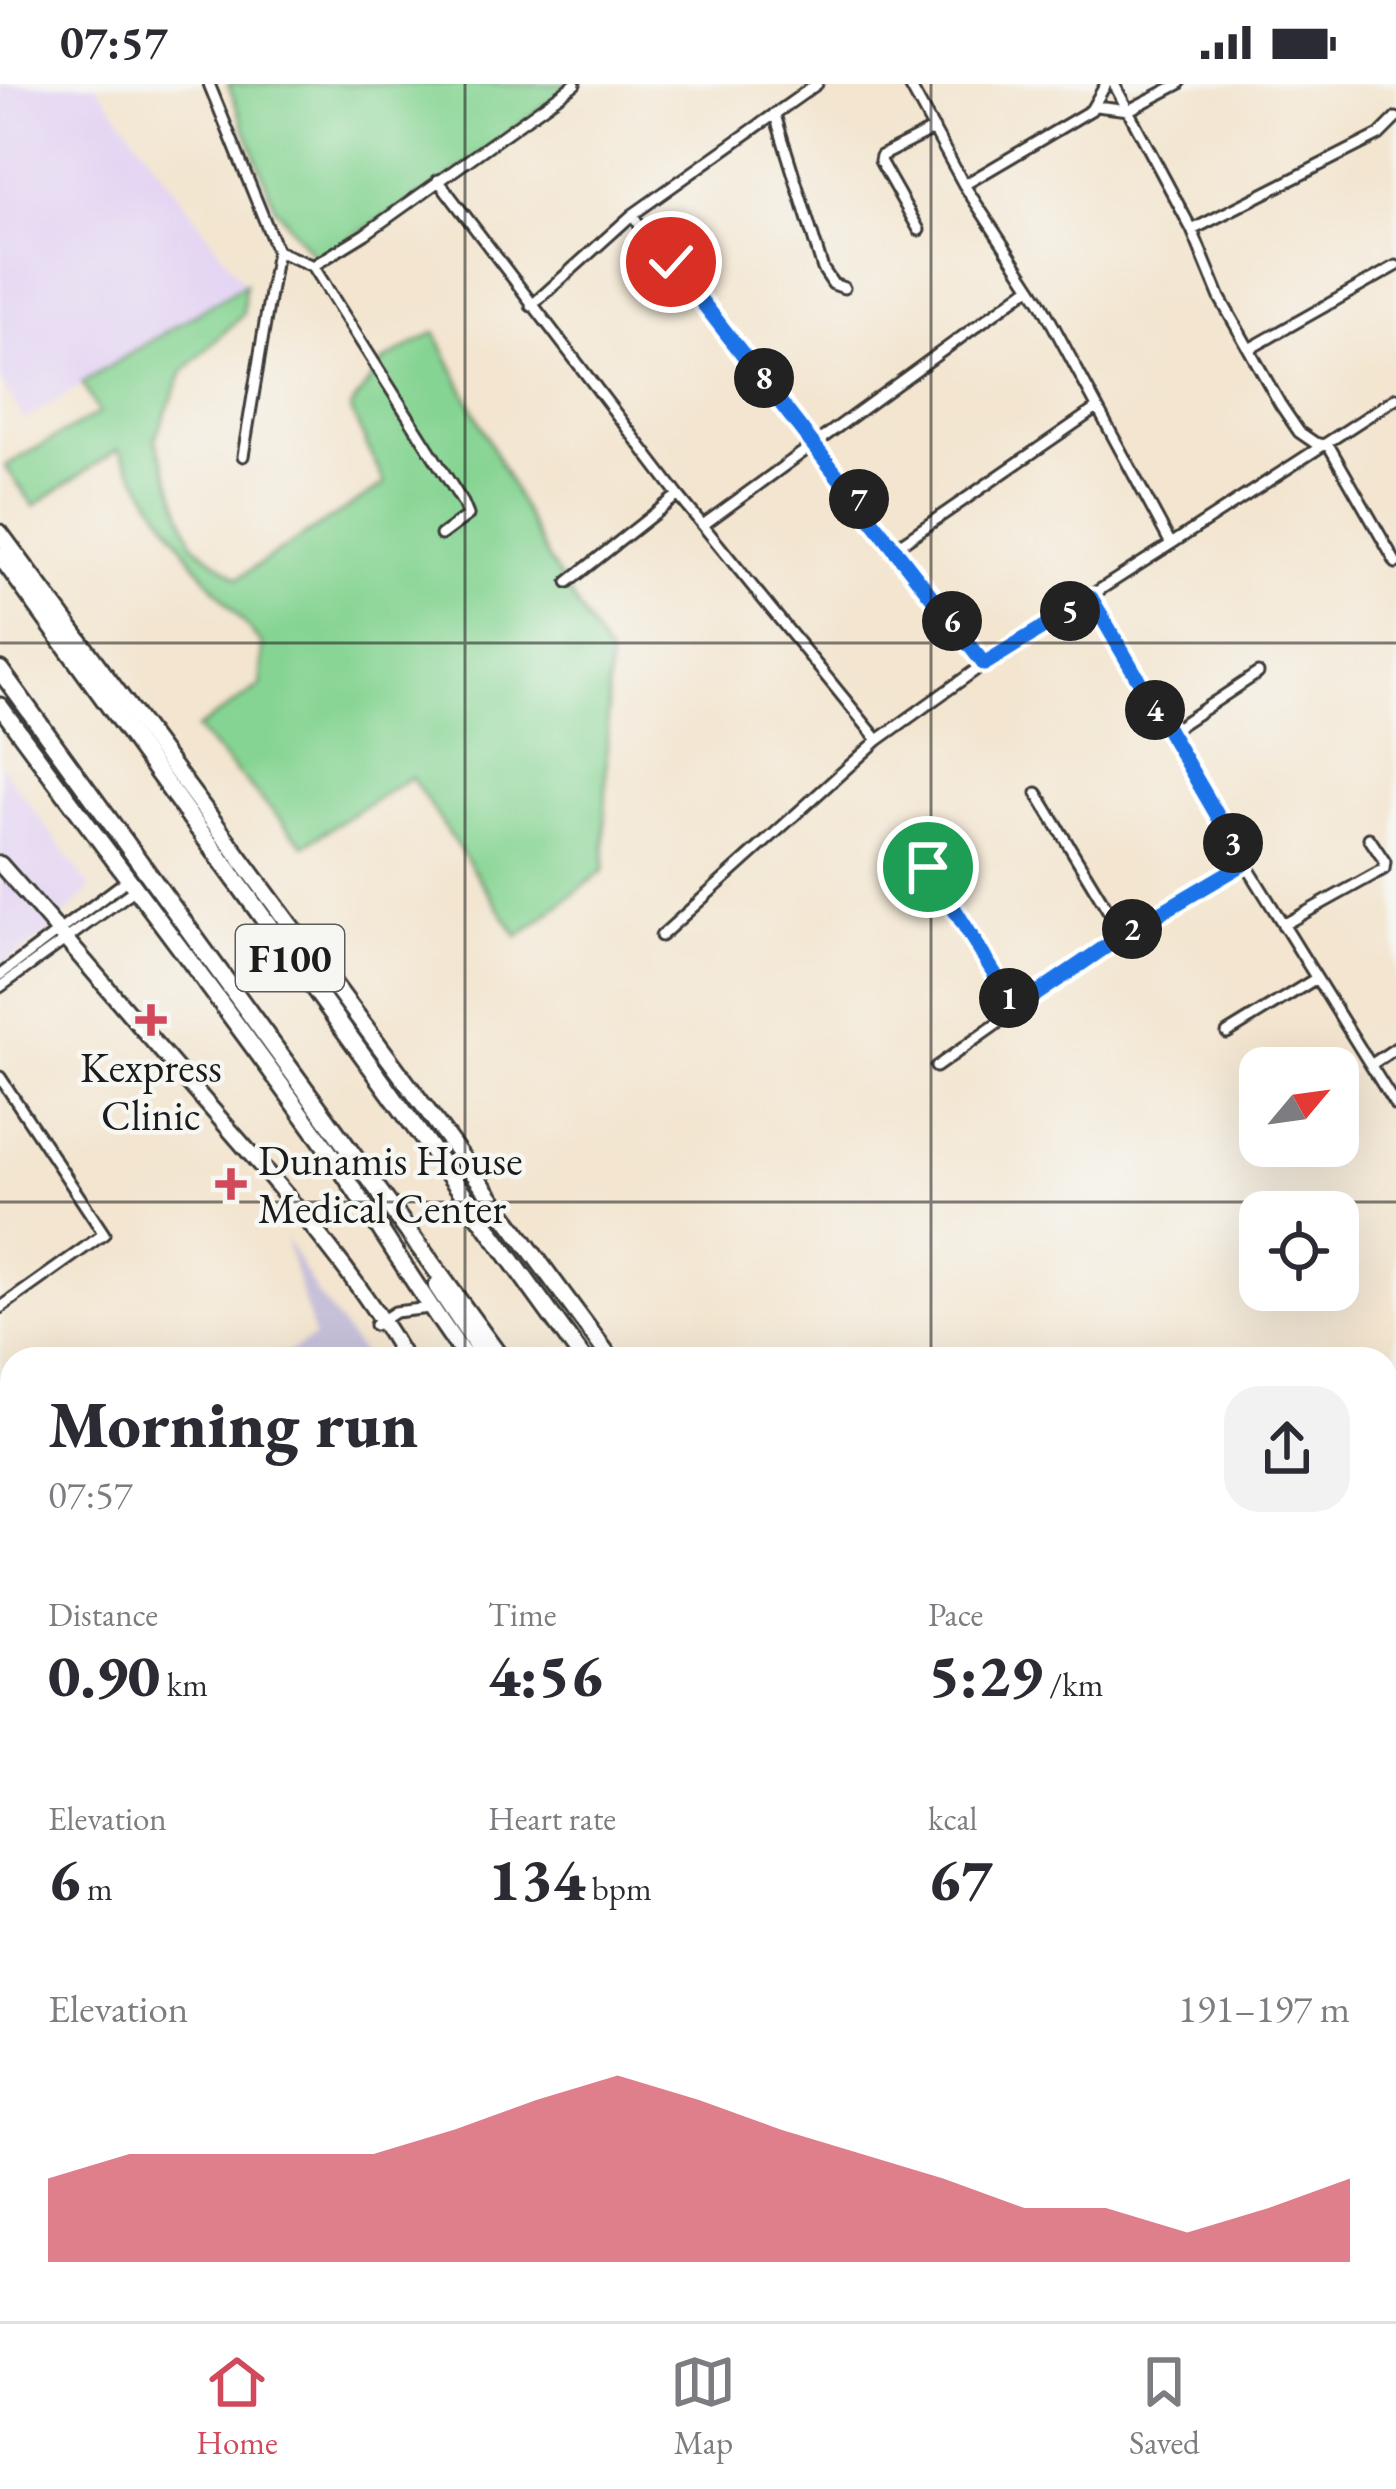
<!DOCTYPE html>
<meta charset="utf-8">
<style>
:root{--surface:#fff;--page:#f2f2f3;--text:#2b2b33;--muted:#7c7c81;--line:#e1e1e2;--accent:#d1495b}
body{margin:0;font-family:"EB Garamond",serif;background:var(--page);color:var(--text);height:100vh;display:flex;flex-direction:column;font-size:45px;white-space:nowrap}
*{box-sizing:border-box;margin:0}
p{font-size:39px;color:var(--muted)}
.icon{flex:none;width:66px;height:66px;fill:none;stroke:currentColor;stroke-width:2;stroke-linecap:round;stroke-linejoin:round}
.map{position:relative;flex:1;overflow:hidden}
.drawer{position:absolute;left:0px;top:1263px;width:1398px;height:975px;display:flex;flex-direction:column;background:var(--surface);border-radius:36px 36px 0 0;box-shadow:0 12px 48px #0002}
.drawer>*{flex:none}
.needle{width:78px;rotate:61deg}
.buttons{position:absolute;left:1239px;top:963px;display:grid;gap:24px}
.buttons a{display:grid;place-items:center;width:120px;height:120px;border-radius:24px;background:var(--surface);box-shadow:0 12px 48px #0002;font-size:60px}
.pin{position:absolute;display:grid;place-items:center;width:102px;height:102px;color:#fff;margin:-51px;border:6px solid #fff;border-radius:50%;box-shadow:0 3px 12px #0007}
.km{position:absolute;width:60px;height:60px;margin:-30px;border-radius:50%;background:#222;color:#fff;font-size:33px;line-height:60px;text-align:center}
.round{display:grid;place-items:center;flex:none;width:126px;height:126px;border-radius:36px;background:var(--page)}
.headline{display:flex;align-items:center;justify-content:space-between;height:204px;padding:0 48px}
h1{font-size:66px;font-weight:800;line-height:90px}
.metrics{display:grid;grid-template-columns:repeat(3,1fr);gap:18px;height:204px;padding:12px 48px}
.metrics div{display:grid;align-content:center}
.metrics b{font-size:60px;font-weight:800}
.metrics small{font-size:33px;font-weight:400}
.metrics p{font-size:33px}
.chart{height:336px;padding:24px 48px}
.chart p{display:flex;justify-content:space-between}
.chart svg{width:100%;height:216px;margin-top:12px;fill:var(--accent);opacity:.7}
.status{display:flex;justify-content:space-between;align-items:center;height:84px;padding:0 60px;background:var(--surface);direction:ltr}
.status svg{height:33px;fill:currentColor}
.dock{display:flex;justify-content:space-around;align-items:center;height:168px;border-top:3px solid var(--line);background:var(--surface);font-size:33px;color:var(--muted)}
.dock a{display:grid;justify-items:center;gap:6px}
.dock .active{color:var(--accent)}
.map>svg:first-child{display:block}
.built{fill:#e3d3f3}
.industrial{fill:#c6c0da}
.green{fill:#86d493;stroke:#517858;stroke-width:3}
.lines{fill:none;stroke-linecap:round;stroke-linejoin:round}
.street-casing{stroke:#3c3a37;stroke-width:15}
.secondary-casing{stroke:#3c3a37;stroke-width:20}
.primary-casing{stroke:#3c3a37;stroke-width:21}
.highway-casing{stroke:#3c3a37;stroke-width:22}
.street{stroke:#fff;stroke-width:9}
.secondary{stroke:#fff;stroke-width:14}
.primary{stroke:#fff;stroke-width:15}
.highway{stroke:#fff;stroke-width:16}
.route-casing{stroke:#fff;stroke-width:24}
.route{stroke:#1a73e8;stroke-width:15}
.grid{fill:none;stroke:#1c1c1c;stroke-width:3;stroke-opacity:0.55}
.poi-dot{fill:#d1495b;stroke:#f6f6f2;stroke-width:4.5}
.labels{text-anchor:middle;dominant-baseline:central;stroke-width:9;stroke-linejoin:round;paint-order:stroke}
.shield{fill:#f6f6f2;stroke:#5d5d5c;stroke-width:3}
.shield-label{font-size:39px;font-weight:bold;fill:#1c1c1c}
.poi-label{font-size:42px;fill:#1c1c1c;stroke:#f6f6f2}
</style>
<div class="status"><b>07:57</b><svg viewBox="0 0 49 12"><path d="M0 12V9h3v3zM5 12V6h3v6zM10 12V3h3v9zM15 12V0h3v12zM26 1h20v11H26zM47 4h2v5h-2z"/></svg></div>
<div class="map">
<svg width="1396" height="2237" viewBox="0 0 1396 2237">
<rect width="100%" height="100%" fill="#f6f6f2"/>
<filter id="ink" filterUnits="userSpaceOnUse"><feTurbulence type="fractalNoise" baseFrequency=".00833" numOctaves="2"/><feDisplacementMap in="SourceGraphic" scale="24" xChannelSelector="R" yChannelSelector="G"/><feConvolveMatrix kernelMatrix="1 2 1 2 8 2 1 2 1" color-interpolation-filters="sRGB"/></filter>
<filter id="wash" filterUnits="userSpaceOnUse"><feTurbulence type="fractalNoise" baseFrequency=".004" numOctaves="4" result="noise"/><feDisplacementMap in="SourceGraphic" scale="48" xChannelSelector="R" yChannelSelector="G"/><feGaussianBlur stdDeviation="2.7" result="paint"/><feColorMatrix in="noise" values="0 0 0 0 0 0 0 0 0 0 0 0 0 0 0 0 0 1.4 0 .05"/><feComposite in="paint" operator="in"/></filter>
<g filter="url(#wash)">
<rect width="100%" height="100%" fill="#f3e5cf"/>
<path class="built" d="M 0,0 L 96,0 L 245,200 L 25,336 L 0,296 Z
M 0,680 L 91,804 L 47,850 L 0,882 Z"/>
<path class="industrial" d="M 285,1153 L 316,1208 L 366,1275 L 277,1275 L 314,1253 Z
M 0,2153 L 12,2177 L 12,2226 L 39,2226 L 45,2237 L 0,2237 Z
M 624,2226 L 949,2226 L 956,2237 L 631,2237 Z"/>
<path class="green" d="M 228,0 L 573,0 L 446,96 L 316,175 L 275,123 Z
M 245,200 L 243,230 L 183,288 L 155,354 L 193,460 L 238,494 L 385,400 L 350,325 L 384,277 L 435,248 L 548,475 L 609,573 L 604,786 L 518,853 L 411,693 L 304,761 L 196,645 L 261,602 L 262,561 L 194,479 L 118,365 L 34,422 L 5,382 L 99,329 L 82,299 Z"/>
</g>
<g filter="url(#ink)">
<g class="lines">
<defs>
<path id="street" d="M 209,0 L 277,167 L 313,182 L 365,150 L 575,0
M 1114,0 L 1192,146 L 1220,214 L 1280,320 L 1299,348 L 1315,359 L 1329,362 L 1396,479
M 1096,22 L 1129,26 L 1179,0
M 775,31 L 823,185 L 833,200 L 844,204
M 438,96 L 678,411 L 878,656
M 964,101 L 1091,26 L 1106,0
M 632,131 L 814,358 L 984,580
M 919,146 L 880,77 L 881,72 L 934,45
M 1192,146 L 1379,51 L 1396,34
M 313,182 L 463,419 L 468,431 L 441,451
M 531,222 L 632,131 L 817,0
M 1251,264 L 1396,182
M 243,372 L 277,167
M 703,441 L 1029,204
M 1171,460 L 1396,314
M 896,463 L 1097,324
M 568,498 L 678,411
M 1168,649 L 1258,589
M 1037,709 L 1123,851
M 1245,779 L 1396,1022
M 928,783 L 1016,924
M 1283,841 L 1384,785 L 1385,778 L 1369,754
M 661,852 L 878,656 L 984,580 L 1171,460 L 1040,217 L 964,101 L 909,0
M 0,891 L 127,796
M 0,903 L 134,806
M 1227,949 L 1315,895
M 1372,980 L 1396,964
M 936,983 L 1123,851 L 1245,779 L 1091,514
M 0,993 L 104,1150 L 0,1224
M 375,1241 L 395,1228 L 430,1224
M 0,1374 L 12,1389
M 1386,1472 L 1396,1462
M 0,1531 L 12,1551
M 1386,1615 L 1396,1643
M 0,1976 L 12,1997
M 0,2018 L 12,2013
M 0,2134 L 12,2157
M 48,2226 L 53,2237
M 136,2226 L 142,2237
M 274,2226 L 280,2237
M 416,2226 L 422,2237
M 514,2237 L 534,2226"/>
<path id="secondary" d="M 0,780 C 71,860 139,942 209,1022 C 279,1103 352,1182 405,1275
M 1386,1675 L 1396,1691
M 1386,1719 L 1396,1736
M 968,2226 L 975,2237"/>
<path id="primary" d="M 0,449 L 611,1275
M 0,622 C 106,767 216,909 320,1055 C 371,1127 415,1204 467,1275
M 1166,2226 L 1174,2237
M 1299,2226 L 1307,2237"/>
<path id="highway" d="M 0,471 L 583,1275
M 0,586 L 501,1275
M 437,1202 L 486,1275
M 1193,2226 L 1200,2237
M 1272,2226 L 1280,2237"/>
</defs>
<use href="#street" class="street-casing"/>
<use href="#secondary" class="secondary-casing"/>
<use href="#primary" class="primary-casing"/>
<use href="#highway" class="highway-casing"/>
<use href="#street" class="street"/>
<use href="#secondary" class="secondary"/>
<use href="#primary" class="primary"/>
<use href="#highway" class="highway"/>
</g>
</g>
<g class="lines" filter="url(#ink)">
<defs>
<path id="route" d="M 671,178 L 984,580 L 1091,514 L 1245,779 L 1123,851 L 1016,924 L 928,783"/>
</defs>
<use href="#route" class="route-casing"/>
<use href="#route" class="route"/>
</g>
<path class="grid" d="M 465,0 L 465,1275M 931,0 L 931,1275M 0,559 L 1396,559M 0,1118 L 1396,1118M 0,1678 L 12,1678M 1386,1678 L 1396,1678M 465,2226 L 465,2237M 931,2226 L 931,2237"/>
<g class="poi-dot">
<path d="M145 918h12v12h12v12h-12v12h-12v-12h-12v-12h12z"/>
<path d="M225 1082h12v12h12v12h-12v12h-12v-12h-12v-12h12z"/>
</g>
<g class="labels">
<rect class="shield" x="236" y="841" width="108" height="66" rx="9"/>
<g class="shield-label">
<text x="290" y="874">F100</text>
</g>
<g class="poi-label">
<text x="151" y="983">Kexpress<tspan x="151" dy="48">Clinic</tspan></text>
<text x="258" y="1076" text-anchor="start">Dunamis House<tspan x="258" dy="48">Medical Center</tspan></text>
</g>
</g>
</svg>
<div class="buttons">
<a><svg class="needle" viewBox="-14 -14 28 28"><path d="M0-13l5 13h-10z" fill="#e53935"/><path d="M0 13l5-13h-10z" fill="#7c7c81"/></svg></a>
<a><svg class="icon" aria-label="locate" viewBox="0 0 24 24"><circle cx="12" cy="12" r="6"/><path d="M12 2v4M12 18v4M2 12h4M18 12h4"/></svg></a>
</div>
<div class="pin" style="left:928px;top:783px;background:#1e9e55"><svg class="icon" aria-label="arrive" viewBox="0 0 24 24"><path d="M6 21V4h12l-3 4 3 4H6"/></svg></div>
<div class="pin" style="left:671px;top:178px;background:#d93025"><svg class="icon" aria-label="check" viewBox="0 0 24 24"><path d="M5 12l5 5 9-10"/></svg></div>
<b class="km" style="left:1009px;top:914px">1</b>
<b class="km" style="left:1132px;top:845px">2</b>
<b class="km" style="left:1233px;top:759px">3</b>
<b class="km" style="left:1155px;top:626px">4</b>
<b class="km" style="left:1070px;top:527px">5</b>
<b class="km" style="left:952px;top:537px">6</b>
<b class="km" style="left:859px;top:415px">7</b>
<b class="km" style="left:764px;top:294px">8</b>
<section class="drawer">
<div class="headline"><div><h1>Morning run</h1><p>07:57</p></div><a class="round"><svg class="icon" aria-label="share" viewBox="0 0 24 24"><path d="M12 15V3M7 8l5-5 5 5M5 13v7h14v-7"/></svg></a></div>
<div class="metrics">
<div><p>Distance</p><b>0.90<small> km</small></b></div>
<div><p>Time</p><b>4:56</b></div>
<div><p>Pace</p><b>5:29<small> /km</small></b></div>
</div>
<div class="metrics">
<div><p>Elevation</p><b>6<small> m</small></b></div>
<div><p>Heart rate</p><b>134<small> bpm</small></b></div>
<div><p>kcal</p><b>67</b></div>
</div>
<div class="chart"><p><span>Elevation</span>191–197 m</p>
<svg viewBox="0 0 160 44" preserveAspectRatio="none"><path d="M0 44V27L10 22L20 22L30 22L40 22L50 17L60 11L70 6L80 11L90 17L100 22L110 27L120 33L130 33L140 38L150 33L160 27V44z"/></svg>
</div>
</section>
</div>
<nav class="dock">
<a class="active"><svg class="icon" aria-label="home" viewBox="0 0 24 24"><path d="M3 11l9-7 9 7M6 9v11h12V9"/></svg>Home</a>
<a><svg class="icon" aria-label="map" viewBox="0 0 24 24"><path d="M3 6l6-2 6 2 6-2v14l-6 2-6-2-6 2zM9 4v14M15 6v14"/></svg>Map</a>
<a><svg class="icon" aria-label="saved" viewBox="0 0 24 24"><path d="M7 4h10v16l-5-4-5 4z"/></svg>Saved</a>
</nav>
